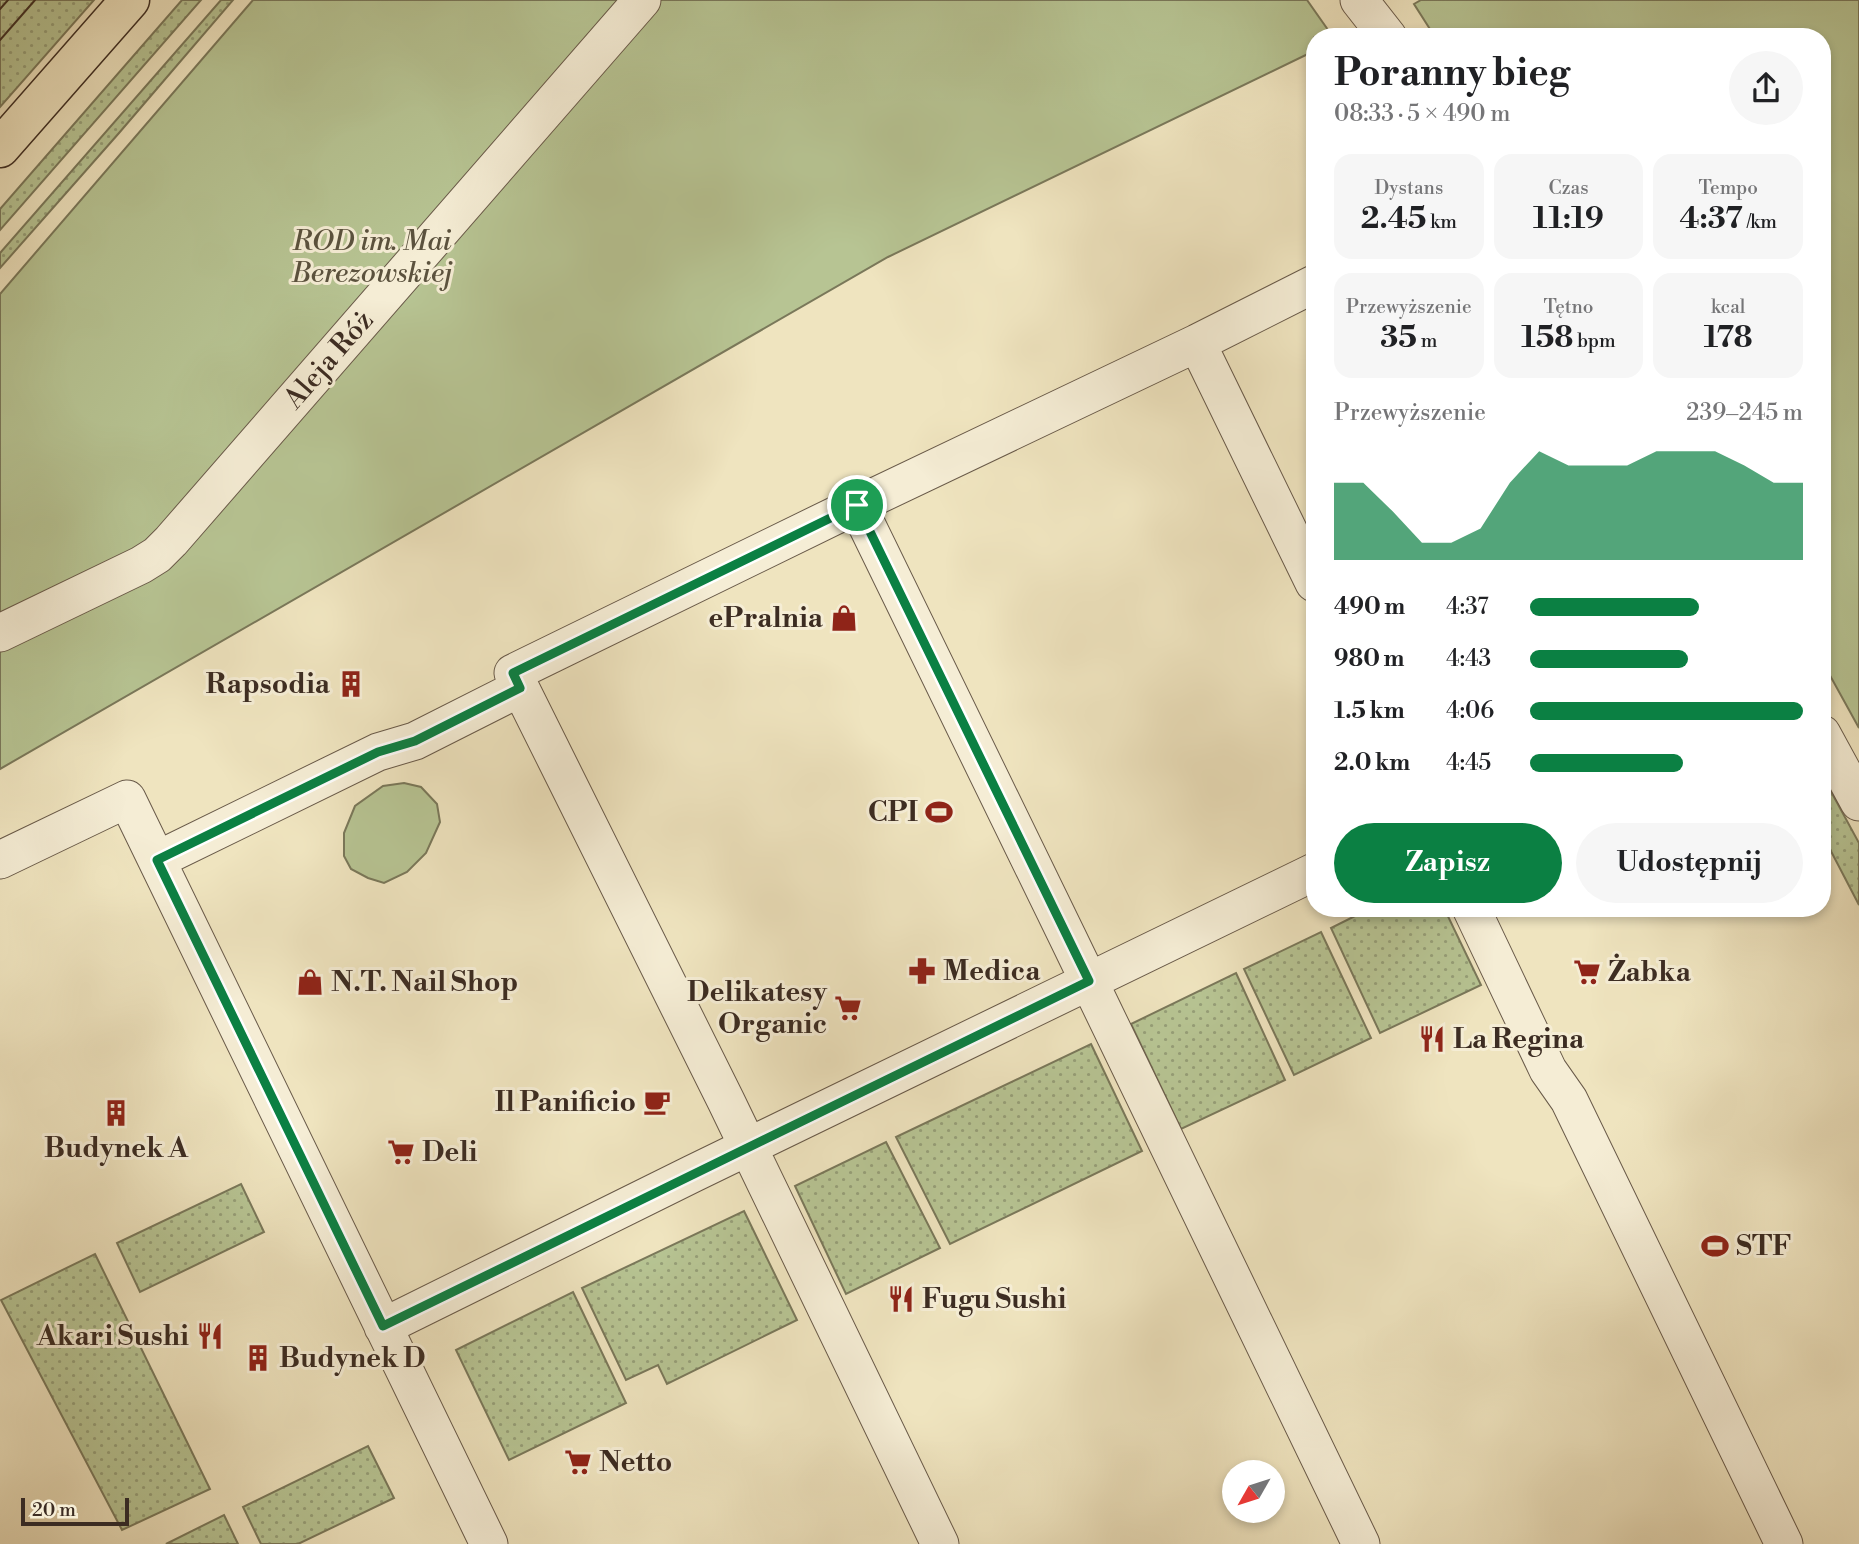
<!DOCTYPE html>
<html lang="pl">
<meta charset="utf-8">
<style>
:root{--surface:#fff;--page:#f6f6f6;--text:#202124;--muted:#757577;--accent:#0b8043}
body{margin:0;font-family:"Libre Bodoni",serif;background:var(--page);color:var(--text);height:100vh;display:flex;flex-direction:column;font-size:26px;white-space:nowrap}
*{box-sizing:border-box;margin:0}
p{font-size:23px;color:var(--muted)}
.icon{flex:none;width:38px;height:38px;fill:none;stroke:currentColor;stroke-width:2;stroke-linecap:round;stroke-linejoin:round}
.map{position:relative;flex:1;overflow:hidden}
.panel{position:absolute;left:1306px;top:28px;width:525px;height:889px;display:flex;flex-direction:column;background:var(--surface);border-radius:28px;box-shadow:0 4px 10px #0003}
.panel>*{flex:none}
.needle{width:46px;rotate:231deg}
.buttons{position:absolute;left:1222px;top:1460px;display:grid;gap:14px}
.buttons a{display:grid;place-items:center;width:63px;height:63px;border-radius:50%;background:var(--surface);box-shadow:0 4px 10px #0003;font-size:35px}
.scale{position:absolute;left:21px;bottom:18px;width:108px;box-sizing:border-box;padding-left:7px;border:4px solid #3c2c22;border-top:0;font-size:19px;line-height:24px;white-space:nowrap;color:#3c2c22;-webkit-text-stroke:5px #f5edd5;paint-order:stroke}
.pin{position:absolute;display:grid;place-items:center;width:60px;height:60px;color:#fff;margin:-30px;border:4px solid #fff;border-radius:50%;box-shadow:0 2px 7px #0007}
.round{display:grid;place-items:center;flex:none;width:74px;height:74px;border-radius:37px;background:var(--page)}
.head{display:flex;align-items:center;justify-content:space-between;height:119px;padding:0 28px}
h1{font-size:38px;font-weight:800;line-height:52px}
.stats{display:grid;grid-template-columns:repeat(3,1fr);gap:10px;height:119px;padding:7px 28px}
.stats div{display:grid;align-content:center;border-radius:18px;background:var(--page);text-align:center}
.stats b{font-size:30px;font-weight:800}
.stats small{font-size:19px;font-weight:400}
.stats p{font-size:19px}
.chart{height:196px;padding:14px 28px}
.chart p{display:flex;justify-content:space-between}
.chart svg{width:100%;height:126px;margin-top:7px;fill:var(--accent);opacity:.7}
.action{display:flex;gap:14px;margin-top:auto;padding:14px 28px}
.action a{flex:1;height:80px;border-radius:42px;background:var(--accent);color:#fff;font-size:28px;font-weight:800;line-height:80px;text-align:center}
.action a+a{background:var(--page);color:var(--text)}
ul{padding:0 28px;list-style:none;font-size:23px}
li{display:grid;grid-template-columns:112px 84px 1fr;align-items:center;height:52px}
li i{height:18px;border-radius:9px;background:var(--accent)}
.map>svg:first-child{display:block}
.grass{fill:url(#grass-dots);stroke:#7a785a;stroke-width:2}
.green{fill:#b7c493;stroke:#7a785a;stroke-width:2}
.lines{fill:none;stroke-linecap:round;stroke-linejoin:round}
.minor-casing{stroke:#695a49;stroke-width:39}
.major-casing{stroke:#3c2c22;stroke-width:41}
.minor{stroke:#f5edd5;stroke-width:37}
.major{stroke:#efe4bf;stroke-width:38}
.tram{stroke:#3c2c22;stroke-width:2}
.route-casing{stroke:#fff;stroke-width:14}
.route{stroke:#0b8043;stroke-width:9}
.labels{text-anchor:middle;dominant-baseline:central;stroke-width:6;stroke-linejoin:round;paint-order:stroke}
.park-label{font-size:28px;font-style:italic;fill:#5b523e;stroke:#f5edd5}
.street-label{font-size:28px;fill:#3c2c22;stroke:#f5edd5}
.poi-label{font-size:28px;font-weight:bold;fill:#3c2c22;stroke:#f5edd5;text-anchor:start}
</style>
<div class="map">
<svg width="1859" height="1544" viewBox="0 0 1859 1544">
<defs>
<pattern id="grass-dots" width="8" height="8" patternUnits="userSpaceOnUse" patternTransform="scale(1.75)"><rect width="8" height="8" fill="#b7c493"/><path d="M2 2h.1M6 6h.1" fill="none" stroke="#969f78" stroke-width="1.8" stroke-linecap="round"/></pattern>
</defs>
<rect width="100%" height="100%" fill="#efe4bf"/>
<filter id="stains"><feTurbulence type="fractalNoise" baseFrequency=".00286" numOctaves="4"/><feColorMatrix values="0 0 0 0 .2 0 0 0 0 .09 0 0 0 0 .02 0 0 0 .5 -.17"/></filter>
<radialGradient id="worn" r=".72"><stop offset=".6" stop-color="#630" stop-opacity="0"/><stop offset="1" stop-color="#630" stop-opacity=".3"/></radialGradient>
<path class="grass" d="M 0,0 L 94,0 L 0,107 Z
M 182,0 L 201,0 L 0,230 L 0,209 Z
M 221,0 L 233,0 L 119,133 L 0,268 L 0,253 Z
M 1822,775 L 1859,843 L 1859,905 L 1822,834 Z
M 1371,908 L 1444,908 L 1481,985 L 1380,1033 L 1331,928 Z
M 1321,932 L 1371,1038 L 1294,1075 L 1244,969 Z
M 1236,973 L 1285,1080 L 1181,1129 L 1131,1024 Z
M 1091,1044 L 1142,1151 L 950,1244 L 896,1137 Z
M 886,1142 L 940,1248 L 846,1294 L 795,1186 Z
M 241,1184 L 264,1232 L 140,1292 L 117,1243 Z
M 744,1211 L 797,1320 L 667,1384 L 658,1365 L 626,1380 L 582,1288 Z
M 95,1254 L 210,1489 L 122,1530 L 1,1300 Z
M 573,1292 L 626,1403 L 509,1460 L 456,1350 Z
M 368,1446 L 394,1498 L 298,1544 L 261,1544 L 243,1507 Z
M 224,1515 L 238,1544 L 166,1544 Z"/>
<path class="green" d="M 253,0 L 1307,0 L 1333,37 L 1314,37 L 1314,51 L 888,257 L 0,769 L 0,294 Z
M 1421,0 L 1859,0 L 1859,728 L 1822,661 L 1822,37 L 1435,37 L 1414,4 Z
M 404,783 L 421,787 L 437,804 L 440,822 L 426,853 L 407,872 L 384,883 L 368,878 L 351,869 L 344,856 L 344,833 L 355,806 L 383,786 Z"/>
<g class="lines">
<defs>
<path id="minor" d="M 1359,0 L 1388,37
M 1197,343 L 1314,583
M 857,505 L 1067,936 L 1361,1544
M 0,633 L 141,565 L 157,555 L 171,541 L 642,0
M 1822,734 L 1859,802
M 0,860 L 127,799 L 489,1544
M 157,860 L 378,752 L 415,741 L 520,688
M 1471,908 L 1548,1070 L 1569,1100 L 1784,1544
M 383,1327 L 692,1174 L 1314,872
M 940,1544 L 726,1101 L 513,673 L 857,505 L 1197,343 L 1314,284"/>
<path id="major" d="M 0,148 L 130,0"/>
</defs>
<use href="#minor" class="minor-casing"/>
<use href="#major" class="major-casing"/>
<use href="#minor" class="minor"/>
<use href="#major" class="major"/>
<path class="tram" d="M 0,9 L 8,0
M 0,40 L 35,0"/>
</g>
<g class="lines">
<defs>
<path id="route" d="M 857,505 L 1089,981 L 383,1326 L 157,860 L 378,752 L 415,741 L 520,688 L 513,673 Z"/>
</defs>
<use href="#route" class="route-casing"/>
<use href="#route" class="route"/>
</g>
<defs>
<symbol id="shop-bare" viewBox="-9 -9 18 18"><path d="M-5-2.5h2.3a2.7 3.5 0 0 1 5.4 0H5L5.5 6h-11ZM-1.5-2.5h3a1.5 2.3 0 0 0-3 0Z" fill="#8f2418" stroke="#f5edd5" stroke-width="2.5" paint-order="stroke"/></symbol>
<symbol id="building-bare" viewBox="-9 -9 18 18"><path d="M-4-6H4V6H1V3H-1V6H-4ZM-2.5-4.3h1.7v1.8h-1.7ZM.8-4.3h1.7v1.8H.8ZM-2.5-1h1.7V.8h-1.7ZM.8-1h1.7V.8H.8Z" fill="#8f2418" stroke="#f5edd5" stroke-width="2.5" paint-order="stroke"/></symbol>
<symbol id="stadium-bare" viewBox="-9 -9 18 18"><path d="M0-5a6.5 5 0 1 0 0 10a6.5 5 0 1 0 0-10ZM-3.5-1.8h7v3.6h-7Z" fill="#8f2418" stroke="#f5edd5" stroke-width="2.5" paint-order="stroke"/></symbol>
<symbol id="pharmacy-bare" viewBox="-9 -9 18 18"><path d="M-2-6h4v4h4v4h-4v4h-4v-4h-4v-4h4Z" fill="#8f2418" stroke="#f5edd5" stroke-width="2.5" paint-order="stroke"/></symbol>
<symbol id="supermarket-bare" viewBox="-9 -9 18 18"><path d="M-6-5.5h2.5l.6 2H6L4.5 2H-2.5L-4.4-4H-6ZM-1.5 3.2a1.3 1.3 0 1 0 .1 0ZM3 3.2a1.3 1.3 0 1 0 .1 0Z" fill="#8f2418" stroke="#f5edd5" stroke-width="2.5" paint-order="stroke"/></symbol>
<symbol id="restaurant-bare" viewBox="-9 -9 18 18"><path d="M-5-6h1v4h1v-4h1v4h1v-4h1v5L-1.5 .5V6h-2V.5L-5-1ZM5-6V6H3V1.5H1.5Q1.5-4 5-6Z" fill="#8f2418" stroke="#f5edd5" stroke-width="2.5" paint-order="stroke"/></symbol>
<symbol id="cafe-bare" viewBox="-9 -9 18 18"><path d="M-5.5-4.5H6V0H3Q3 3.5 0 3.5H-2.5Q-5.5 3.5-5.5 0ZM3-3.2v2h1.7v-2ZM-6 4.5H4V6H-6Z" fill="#8f2418" stroke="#f5edd5" stroke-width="2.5" paint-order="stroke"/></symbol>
</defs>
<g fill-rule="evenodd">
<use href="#shop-bare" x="825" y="599" width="38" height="38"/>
<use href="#building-bare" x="332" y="665" width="38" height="38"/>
<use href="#stadium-bare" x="920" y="793" width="38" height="38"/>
<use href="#pharmacy-bare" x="903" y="952" width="38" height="38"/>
<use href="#supermarket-bare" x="1568" y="953" width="38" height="38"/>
<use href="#shop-bare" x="291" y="963" width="38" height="38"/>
<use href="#supermarket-bare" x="829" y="989" width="38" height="38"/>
<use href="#restaurant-bare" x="1413" y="1020" width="38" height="38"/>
<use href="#cafe-bare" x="638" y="1083" width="38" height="38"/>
<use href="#building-bare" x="97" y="1094" width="38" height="38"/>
<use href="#supermarket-bare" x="382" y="1133" width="38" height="38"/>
<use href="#stadium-bare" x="1696" y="1227" width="38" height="38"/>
<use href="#restaurant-bare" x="882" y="1280" width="38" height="38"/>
<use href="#restaurant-bare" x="191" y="1317" width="38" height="38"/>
<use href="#building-bare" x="239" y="1339" width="38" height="38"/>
<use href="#supermarket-bare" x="559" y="1443" width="38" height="38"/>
</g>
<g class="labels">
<g class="park-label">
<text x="372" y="241">ROD im. Mai<tspan x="372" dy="32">Berezowskiej</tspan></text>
</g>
<g class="street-label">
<text transform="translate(329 360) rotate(-49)">Aleja Róż</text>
</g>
<g class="poi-label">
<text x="823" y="618" text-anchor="end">ePralnia</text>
<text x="330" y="684" text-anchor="end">Rapsodia</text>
<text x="918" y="812" text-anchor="end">CPI</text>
<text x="943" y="971">Medica</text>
<text x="1608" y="972">Żabka</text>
<text x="331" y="982">N.T. Nail Shop</text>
<text x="827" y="992" text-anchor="end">Delikatesy<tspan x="827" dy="32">Organic</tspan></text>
<text x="1453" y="1039">La Regina</text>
<text x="636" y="1102" text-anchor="end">Il Panificio</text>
<text x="116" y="1148" text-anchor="middle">Budynek A</text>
<text x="422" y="1152">Deli</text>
<text x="1736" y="1246">STF</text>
<text x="922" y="1299">Fugu Sushi</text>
<text x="189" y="1336" text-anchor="end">Akari Sushi</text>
<text x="279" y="1358">Budynek D</text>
<text x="599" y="1462">Netto</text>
</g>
</g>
<rect width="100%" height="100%" filter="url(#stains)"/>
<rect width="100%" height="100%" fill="url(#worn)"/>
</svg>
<div class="buttons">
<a><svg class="needle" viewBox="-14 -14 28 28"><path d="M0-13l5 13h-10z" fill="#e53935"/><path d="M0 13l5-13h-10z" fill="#757577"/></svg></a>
</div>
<div class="scale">20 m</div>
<div class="pin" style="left:857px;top:505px;background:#1e9e55"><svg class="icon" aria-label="arrive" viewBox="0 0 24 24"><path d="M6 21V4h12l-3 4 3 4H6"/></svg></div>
<section class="panel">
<div class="head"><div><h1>Poranny bieg</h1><p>08:33 · 5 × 490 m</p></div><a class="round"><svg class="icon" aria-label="share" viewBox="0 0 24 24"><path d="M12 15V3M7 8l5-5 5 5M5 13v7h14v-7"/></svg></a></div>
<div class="stats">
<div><p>Dystans</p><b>2.45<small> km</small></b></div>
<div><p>Czas</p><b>11:19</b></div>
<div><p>Tempo</p><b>4:37<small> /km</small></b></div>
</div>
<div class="stats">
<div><p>Przewyższenie</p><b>35<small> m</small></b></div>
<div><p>Tętno</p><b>158<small> bpm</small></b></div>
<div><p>kcal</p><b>178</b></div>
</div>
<div class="chart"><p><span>Przewyższenie</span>239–245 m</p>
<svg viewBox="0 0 160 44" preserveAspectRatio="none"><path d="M0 44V17L10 17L20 27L30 38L40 38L50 33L60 17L70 6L80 11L90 11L100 11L110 6L120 6L130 6L140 11L150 17L160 17V44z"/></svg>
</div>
<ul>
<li><b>490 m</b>4:37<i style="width:62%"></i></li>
<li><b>980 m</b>4:43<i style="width:58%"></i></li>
<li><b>1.5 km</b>4:06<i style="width:100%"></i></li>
<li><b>2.0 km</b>4:45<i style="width:56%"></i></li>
</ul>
<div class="action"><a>Zapisz</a><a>Udostępnij</a></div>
</section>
</div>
